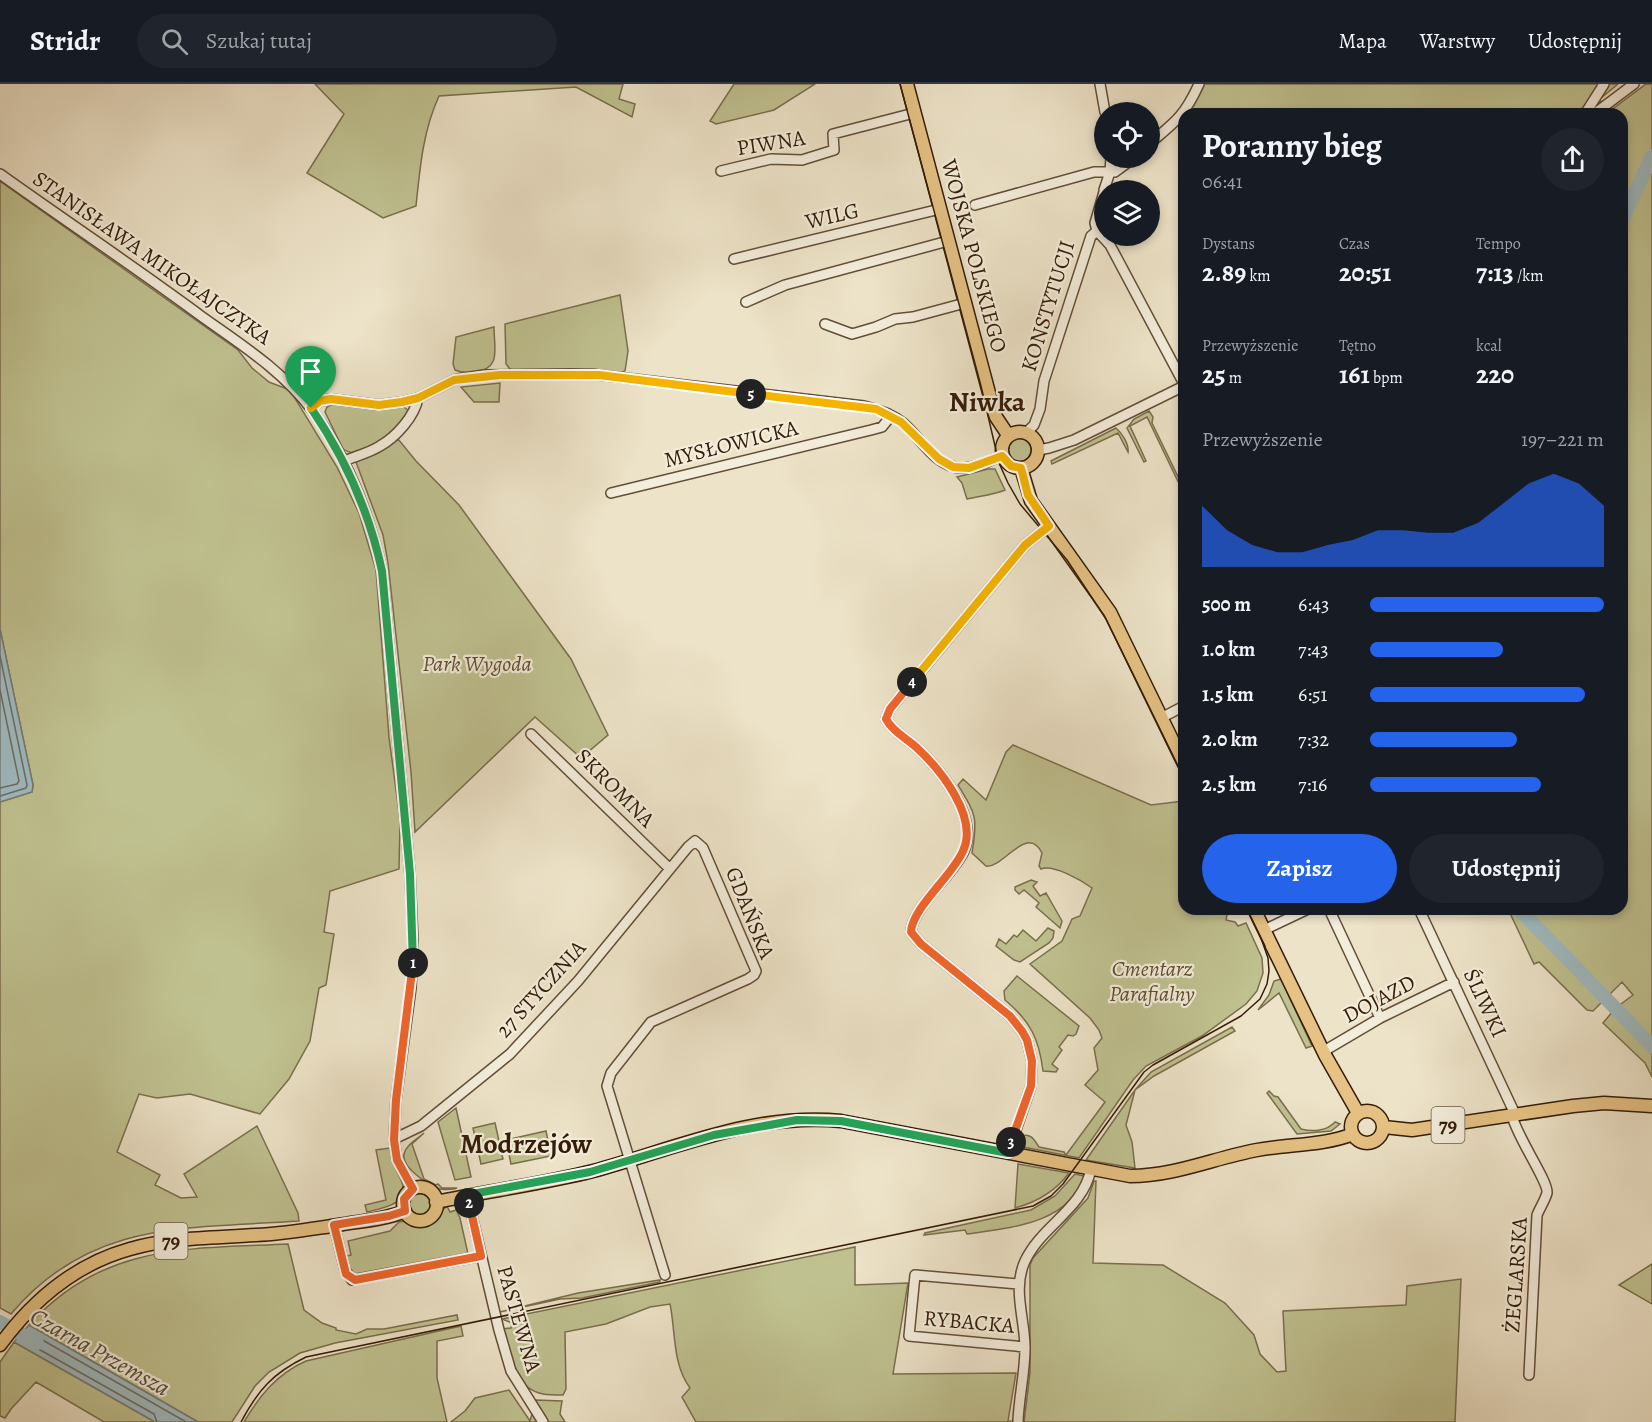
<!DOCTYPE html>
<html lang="pl">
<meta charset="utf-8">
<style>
:root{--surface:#171b24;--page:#20242c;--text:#f1f3f6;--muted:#9ea1a6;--line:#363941;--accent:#2563eb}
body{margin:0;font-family:Alegreya,serif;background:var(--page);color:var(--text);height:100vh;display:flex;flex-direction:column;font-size:22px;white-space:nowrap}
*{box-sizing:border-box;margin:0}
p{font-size:20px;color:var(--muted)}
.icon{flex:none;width:33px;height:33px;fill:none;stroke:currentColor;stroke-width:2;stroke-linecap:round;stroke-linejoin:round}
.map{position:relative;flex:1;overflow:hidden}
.sheet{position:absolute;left:1178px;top:24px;width:450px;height:807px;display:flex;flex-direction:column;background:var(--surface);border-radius:18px;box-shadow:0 3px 9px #0003}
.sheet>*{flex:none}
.controls{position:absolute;left:1094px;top:18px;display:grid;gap:12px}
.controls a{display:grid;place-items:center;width:66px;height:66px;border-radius:50%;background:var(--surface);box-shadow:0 3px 9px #0003;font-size:30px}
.pin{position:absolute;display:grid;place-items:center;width:51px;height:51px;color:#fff;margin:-62px -26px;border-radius:50% 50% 50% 0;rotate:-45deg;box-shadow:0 0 6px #0007}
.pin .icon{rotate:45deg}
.km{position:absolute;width:30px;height:30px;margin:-15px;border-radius:50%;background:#222;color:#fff;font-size:16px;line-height:30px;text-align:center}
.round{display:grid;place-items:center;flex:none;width:63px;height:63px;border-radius:32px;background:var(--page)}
.head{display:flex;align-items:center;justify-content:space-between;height:102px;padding:0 24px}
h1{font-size:33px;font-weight:700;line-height:45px}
.stats{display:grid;grid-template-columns:repeat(3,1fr);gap:9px;height:102px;padding:6px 24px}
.stats div{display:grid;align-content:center}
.stats b{font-size:26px;font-weight:700}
.stats small{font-size:16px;font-weight:400}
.stats p{font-size:16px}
.chart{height:168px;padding:12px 24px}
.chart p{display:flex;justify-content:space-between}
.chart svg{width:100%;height:108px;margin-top:6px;fill:var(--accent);opacity:.7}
.action{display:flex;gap:12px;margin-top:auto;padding:12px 24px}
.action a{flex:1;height:69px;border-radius:36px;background:var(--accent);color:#fff;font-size:24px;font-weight:700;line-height:69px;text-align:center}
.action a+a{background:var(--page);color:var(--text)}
ul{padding:0 24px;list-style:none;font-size:20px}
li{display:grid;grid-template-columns:96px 72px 1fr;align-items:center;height:45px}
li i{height:15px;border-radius:8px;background:var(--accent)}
header{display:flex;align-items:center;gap:36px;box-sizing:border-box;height:84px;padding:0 30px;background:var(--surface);border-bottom:2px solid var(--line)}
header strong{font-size:28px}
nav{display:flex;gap:33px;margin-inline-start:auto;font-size:21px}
.search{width:420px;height:54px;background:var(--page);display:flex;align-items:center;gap:15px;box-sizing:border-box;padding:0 21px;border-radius:33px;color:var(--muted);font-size:22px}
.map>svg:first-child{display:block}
.green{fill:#c0c190;stroke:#7a6e4c;stroke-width:1.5}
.water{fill:#9fbbc1;stroke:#747b77;stroke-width:1.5}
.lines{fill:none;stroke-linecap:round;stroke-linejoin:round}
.shore{stroke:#6a6c64;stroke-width:1.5}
.river{stroke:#9fbbc1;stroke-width:14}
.minor-casing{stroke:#624e38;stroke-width:12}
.major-casing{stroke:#341c08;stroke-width:15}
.minor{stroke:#f3eddb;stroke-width:9}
.major{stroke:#e6c284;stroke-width:12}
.tram{stroke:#341c08;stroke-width:1.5}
.split-1-casing{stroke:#fff;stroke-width:12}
.split-2-casing{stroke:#fff;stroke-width:12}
.split-3-casing{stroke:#fff;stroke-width:12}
.split-4-casing{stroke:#fff;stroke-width:12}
.split-5-casing{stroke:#fff;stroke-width:12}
.split-6-casing{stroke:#fff;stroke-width:12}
.split-1{stroke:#22a559;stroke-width:8}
.split-2{stroke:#f0652b;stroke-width:8}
.split-3{stroke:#22a559;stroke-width:8}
.split-4{stroke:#f0652b;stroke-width:8}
.split-5{stroke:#f5b400;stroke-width:8}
.split-6{stroke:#f5b400;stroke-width:8}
.labels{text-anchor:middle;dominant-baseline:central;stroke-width:4.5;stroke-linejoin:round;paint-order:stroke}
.shield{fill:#f3eddb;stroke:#6d5b47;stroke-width:1.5}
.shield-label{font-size:21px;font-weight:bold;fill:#341c08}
.street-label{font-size:22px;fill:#341c08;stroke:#f3eddb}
.park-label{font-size:22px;font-style:italic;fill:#5e4e31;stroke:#f3eddb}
.water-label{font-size:24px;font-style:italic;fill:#544c40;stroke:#f3eddb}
.district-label{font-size:28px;font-weight:bold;fill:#341c08;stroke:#f3eddb}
</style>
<header>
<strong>Stridr</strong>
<div class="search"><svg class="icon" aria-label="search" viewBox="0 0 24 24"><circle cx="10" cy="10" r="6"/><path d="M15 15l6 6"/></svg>Szukaj tutaj</div>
<nav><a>Mapa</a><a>Warstwy</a><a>Udostępnij</a></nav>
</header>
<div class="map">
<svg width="1652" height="1338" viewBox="0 0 1652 1338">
<rect width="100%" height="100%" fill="#ede3c8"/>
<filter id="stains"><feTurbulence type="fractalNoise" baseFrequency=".00333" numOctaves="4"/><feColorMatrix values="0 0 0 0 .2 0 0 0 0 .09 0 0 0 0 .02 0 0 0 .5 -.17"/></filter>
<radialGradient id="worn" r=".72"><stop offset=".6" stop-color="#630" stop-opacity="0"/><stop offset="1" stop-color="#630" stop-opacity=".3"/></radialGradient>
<path class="green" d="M 315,0 L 623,0 L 619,15 L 635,20 L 632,33 L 576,3 L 439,12 C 423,47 420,83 416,122 L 383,134 L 307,89 L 344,30 Z
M 734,0 L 815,0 L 774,26 L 716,40 L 710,37 Z
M 1203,0 L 1618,0 L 1600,15 L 1605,30 L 1187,30 Z
M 1646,0 L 1652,0 L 1652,958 L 1617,923 L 1633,911 L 1622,898 L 1593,927 L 1587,926 L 1539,878 L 1534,880 L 1508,825 L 1622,825 L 1622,30 L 1606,30 Z
M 0,97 L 238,266 L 252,284 L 269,298 L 290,306 L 337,383 L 359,429 L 376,486 L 389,653 L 400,736 L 399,785 L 330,807 L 324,848 L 334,850 L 326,901 L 319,904 L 310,957 L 289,995 L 260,1030 L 190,1010 L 157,1014 L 139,1010 L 117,1068 L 160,1091 L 155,1101 L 181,1114 L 197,1113 L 184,1090 L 257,1042 L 298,1129 L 299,1137 C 187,1145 91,1135 11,1230 L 0,1224 L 0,718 L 32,708 L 33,701 L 0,545 Z
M 620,211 L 628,267 L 625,287 L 619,289 L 594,285 L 518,287 L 510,285 L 506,280 L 505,240 Z
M 494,243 C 494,265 502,285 474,288 C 467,289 461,289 455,286 L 453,280 L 456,253 Z
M 500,299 L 499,318 L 474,318 L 461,303 Z
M 333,320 L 376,326 L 404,323 L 409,327 L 409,330 C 396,343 363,380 343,365 L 325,328 L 327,323 Z
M 1149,327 L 1153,333 L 1152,339 L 1183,403 L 1183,408 L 1147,333 L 1130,342 L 1146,377 L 1144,378 L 1127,344 L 1134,335 Z
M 1116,344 C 1122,349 1129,360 1128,368 L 1118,349 L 1052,380 L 1051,377 Z
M1007 366a12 12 0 1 1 24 0a12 12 0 1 1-24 0Z
M 398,355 L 416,377 L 459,421 L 571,575 L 608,651 L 581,674 L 535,633 L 415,748 L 411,688 L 388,479 L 383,451 L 356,378 Z
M 988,385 L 995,385 L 1005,406 C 993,411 980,412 967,415 L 962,399 L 957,393 Z
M 1013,661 L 1151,721 L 1183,717 L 1184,825 L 1228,825 L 1226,836 L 1235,838 L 1238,842 L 1246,839 L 1262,874 L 1263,889 L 1257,907 L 1246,920 L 1202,952 L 1146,982 L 1133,996 L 1079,1074 L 1023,1063 L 1020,1061 L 1021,1052 C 1031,1049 1034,1055 1039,1063 L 1064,1068 L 1066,1071 L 1105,1018 L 1085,1001 L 1098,986 L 1094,964 L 1102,954 L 1099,946 L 1090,934 L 1030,880 L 1062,857 L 1072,835 L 1080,832 L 1092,804 C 1081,796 1053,780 1041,785 L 1039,782 L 1042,769 C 1027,739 1003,785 986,782 L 972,769 C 978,733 976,731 958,701 L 963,695 L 986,716 L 1006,668 Z
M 1031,796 L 1037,798 L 1033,802 L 1040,812 L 1046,809 L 1062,837 L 1060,844 L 1036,823 L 1039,819 L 1037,817 L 1024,806 L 1019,810 L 1015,806 L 1015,803 Z
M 1048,844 L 1054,847 L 1053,854 L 1049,859 L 1020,878 L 1014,876 L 996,862 L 999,855 L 1006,860 L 1014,851 L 1017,853 L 1023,846 L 1036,857 Z
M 1017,892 L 1079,942 L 1076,950 L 1073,952 L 1068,951 L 1059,963 L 1062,966 L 1052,980 L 1058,985 L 1056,988 L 1043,987 C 1039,954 1030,937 1005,916 L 1004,907 Z
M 1281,895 L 1312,962 L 1306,964 L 1279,909 L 1258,926 L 1269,911 L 1274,897 Z
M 1613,927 L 1652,966 L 1652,993 L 1645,979 L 1603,939 Z
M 1232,943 L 1235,947 L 1154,992 L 1135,1006 L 1126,1041 L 1132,1058 L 1135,1084 L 1086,1076 L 1135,1006 L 1151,988 Z
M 1269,1007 L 1274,1012 L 1278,1013 L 1301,1045 C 1313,1048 1327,1047 1335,1038 L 1340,1040 L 1331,1047 L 1297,1050 L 1267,1009 Z
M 456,1024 L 471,1093 L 455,1096 L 438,1038 Z
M 495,1039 L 503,1075 L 481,1080 L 473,1044 Z
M 546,1047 L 551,1072 L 511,1080 L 506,1056 Z
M 424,1049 L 412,1060 L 424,1095 L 436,1101 L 438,1100 L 442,1104 L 457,1104 L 454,1105 C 450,1105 444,1106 440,1105 C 429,1102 401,1083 404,1070 C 406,1061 417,1055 424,1049 Z
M 390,1064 C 391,1077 396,1085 401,1096 C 412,1120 383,1124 367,1128 L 365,1121 L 386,1116 L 376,1066 Z
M 1018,1080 L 1069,1089 C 1055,1108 1037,1118 1015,1124 Z
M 1075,1090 L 1084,1092 C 1070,1140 1008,1144 967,1150 L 965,1146 L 924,1151 L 925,1149 L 1031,1126 L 1055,1112 Z
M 1094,1097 L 1096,1097 L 1093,1179 L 1163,1181 L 1225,1219 L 1254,1251 L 1260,1270 L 1277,1288 L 1286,1287 L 1283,1227 L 1406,1221 L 1407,1202 L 1461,1195 L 1455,1338 L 696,1338 L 682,1313 L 690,1304 C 672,1279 676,1249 670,1220 L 650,1223 L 606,1240 L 565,1248 L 566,1305 L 563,1311 C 557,1311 549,1311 543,1310 C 514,1305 509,1269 502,1245 L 511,1244 L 512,1239 L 502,1235 L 855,1163 L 855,1201 L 908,1199 L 893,1290 L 1016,1289 L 1008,1337 L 1024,1338 L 1030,1289 L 1030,1181 L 1033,1174 L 1088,1114 Z
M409 1120a11 11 0 1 1 22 0a11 11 0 1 1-22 0Z
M 447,1122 L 450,1128 L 456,1126 L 460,1134 L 468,1170 L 358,1191 L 349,1186 L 344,1173 L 351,1171 L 348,1157 L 390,1147 L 399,1138 L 406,1137 L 417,1141 L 429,1139 Z
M 288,1160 L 304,1226 L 322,1239 L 336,1244 L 336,1246 L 356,1250 L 367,1245 L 384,1245 L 457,1231 L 458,1236 L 335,1259 L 300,1269 L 269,1288 L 255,1302 L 232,1338 L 198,1338 L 29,1241 C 103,1159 187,1165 288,1160 Z
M 1652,1180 L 1652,1220 L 1619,1201 Z
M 660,1196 L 660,1198 L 582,1214 L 560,1215 L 500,1228 L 578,1209 Z
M 461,1242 L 463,1252 L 437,1257 L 437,1294 L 447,1338 L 244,1338 C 260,1311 277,1290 306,1277 Z
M 14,1258 L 155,1338 L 104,1338 L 36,1298 L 11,1325 L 5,1334 L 0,1332 L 0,1278 Z
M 509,1306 L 530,1337 L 536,1316 L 562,1317 L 560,1330 L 565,1338 L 451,1338 L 465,1327 L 475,1314 Z"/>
<path class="water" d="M 0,545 L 33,701 L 32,708 L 0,718 Z
M 29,1241 L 198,1338 L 155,1338 L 14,1258 Z"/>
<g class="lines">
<path class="shore" d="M 0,572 L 27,701 L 26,704 L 0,712
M 0,606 L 19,697 L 17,700 L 0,704
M 157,1338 L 154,1330 L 26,1258 L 25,1254 L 29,1250 L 32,1250 L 186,1338"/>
<path class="river" d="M 1622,137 L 1652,72
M 1519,825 L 1652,962
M 0,1238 L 37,1259"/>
<defs>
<path id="minor" d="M 1100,0 L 1105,28
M 1585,30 L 1604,0
M 1594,30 L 1634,0
M 1149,60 C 1175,38 1184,33 1199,0
M 721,87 L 771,75 L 802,76 L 834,66 L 833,50 L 914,29
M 0,90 C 67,138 135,183 201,232 C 240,260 282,286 312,326 C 348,374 369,429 382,487 L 410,790 L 413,857 L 411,904 L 396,1016 L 394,1055 L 397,1076 L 413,1105
M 1104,106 L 1110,88 L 1111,74
M 975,121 L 1094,88 L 1115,88 L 1134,74
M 1097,147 L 1110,161 L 1184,300
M 1097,147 L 1095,139 L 1104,108
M 734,175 L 940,125
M 746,218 L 785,201 L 948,157
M 825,240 L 852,250 L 876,243 L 895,235 L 913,233 L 965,219
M 311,324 L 320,317 L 331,315 L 379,321 L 402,318 L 418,314 L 454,296 L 464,294 L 484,291 L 571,290 L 599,291 L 864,322 C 878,325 892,330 903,339 C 921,354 936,384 962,384 C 975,385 990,376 1002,372
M 1026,349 L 1034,341 L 1040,325 L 1044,297 L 1091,152 L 1097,147
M 1038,366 L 1049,364 L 1074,356 L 1184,302
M 344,377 C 356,372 369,369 380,362 C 396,353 415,332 418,314
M 611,409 L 871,346 L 882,343 L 891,332
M 1161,634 L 1184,622
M 531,650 L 670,785
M 1329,825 L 1380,934
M 1419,825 L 1515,1030
M 1264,846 L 1308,825
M 1324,967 L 1380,934 L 1454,898
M 1512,1031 C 1515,1050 1549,1098 1547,1109 C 1545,1116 1540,1124 1537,1131 L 1529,1291
M 394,1055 L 421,1042 L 510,970 L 578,897 L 688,763 L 695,757 L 703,764 L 756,887 L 754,891 L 748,895 L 651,938 L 611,989 L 607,1002 L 665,1191
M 1008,1069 L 1031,1002 L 1032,977 L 1027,956 L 1022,947 L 1010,932 L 921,860 L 911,848 C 912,824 953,791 964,767 C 979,733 940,685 916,663 C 906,654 892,647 886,635 L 890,625 L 1025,461 L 1049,442
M 467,1111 L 499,1246 L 511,1287 L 543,1338
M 334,1141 L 345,1186 L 352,1196 L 481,1172
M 1018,1200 L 915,1191 L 909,1252 L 1025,1263
M 1018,1337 C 1019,1313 1025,1288 1025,1264 C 1025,1235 1012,1205 1025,1177 C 1042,1141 1083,1125 1091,1085"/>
<path id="major" d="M 907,0 L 993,324 L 996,333 L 1008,351
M1002 366a18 18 0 1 1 36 0a18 18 0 1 1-36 0Z
M 1021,384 L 1031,417 L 1110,528 L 1184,680
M 1254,825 L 1325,971 L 1358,1029
M1351 1043a16 16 0 1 1 32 0a16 16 0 1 1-32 0Z
M 1384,1043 L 1412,1046 L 1573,1022 L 1604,1019 L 1652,1022
M403 1120a17 17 0 1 1 34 0a17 17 0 1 1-34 0Z
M 436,1118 C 488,1107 542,1100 593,1087 C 674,1065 756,1028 841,1037 L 1130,1092 C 1175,1092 1214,1074 1257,1066 C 1288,1060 1323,1062 1353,1050
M 0,1261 C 33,1216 76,1180 130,1165 C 171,1153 214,1154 256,1151 C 284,1150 311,1145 338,1141 C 360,1137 384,1136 405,1127"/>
</defs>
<use href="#minor" class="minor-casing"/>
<use href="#major" class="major-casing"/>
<use href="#minor" class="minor"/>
<use href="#major" class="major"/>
<path class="tram" d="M 900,0 L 981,302 L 999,379 L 1008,399 L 1020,420 L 1067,476 L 1106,535 L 1184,694
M 1247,825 L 1265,862
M 241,1338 C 258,1306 273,1289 306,1273 L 1033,1122 L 1051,1112 L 1063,1100 L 1144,988 L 1153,981 L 1241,932 L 1260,915 L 1267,900 L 1269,887 L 1268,874 L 1261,854"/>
</g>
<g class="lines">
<defs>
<path id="split-1" d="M 311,324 C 346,375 369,427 382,487 L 410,790 L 413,879"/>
<path id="split-2" d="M 413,879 L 396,1016 L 394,1056 L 397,1076 L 413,1105 L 404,1115 L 405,1127 L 389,1132 L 334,1141 L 346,1190 L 355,1196 L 481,1172 L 469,1119"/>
<path id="split-3" d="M 469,1119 L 467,1111 L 590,1088 L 714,1051 L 797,1036 L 841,1037 L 1008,1069 L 1011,1058"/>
<path id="split-4" d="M 912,598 L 890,625 L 886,635 C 892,647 906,654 916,663 C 940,685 979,733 963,767 C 953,791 912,824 911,848 L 921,860 L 1010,932 L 1022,947 L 1027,956 L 1032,977 L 1031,1002 L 1011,1058"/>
<path id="split-5" d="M 751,310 L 876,325 L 901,338 L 939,375 L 953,383 L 969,384 L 1002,372 L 1011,382 L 1021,384 L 1028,411 L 1049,442 L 1025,461 L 912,598"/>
<path id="split-6" d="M 311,324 L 320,317 L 331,315 L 379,321 L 402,318 L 418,314 L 454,296 L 500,291 L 599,291 L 751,310"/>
</defs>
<use href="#split-1" class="split-1-casing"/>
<use href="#split-2" class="split-2-casing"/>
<use href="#split-3" class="split-3-casing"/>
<use href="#split-4" class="split-4-casing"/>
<use href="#split-5" class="split-5-casing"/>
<use href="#split-6" class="split-6-casing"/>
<use href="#split-1" class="split-1"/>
<use href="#split-2" class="split-2"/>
<use href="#split-3" class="split-3"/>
<use href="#split-4" class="split-4"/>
<use href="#split-5" class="split-5"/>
<use href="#split-6" class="split-6"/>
</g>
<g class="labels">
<g class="shield">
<rect x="1431.5" y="1023" width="33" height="36" rx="4.5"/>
<rect x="154.5" y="1139" width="33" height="36" rx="4.5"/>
</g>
<g class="shield-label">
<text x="1448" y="1041">79</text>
<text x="171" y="1157">79</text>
</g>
<g class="street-label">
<text transform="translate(771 59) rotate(-9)">PIWNA</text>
<text transform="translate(832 132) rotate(-13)">WILG</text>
<text transform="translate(974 172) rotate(75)">WOJSKA POLSKIEGO</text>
<text transform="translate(152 174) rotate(35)">STANISŁAWA MIKOŁAJCZYKA</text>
<text transform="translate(1048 222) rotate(-73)">KONSTYTUCJI</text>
<text transform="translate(731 360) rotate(-14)">MYSŁOWICKA</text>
<text transform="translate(615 704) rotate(45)">SKROMNA</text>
<text transform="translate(750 829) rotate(68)">GDAŃSKA</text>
<text transform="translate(541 905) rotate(-48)">27 STYCZNIA</text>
<text transform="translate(1379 915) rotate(-28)">DOJAZD</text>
<text transform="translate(1485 919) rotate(65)">ŚLIWKI</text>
<text transform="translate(1516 1191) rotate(-86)">ŻEGLARSKA</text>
<text transform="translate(519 1235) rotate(74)">PASTEWNA</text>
<text transform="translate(969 1238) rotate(5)">RYBACKA</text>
</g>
<g class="park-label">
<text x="477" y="580">Park Wygoda</text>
<text x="1152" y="885">Cmentarz<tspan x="1152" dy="25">Parafialny</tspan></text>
</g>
<g class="water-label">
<text transform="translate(100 1268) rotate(29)">Czarna Przemsza</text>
</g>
<g class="district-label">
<text x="987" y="318">Niwka</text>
<text x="526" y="1060">Modrzejów</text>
</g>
</g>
<rect width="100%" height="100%" filter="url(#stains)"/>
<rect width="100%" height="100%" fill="url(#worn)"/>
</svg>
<div class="controls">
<a><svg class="icon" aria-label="locate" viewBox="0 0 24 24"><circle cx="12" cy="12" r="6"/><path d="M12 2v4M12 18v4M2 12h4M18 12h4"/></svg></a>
<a><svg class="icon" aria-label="layers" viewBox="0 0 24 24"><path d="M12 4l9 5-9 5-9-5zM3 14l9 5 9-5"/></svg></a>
</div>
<div class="pin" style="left:311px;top:324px;background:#1e9e55"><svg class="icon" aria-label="arrive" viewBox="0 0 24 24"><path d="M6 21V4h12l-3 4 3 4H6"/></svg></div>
<b class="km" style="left:413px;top:879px">1</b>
<b class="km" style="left:469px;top:1119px">2</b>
<b class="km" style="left:1011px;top:1058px">3</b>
<b class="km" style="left:912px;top:598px">4</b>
<b class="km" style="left:751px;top:310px">5</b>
<section class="sheet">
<div class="head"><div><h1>Poranny bieg</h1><p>06:41</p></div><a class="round"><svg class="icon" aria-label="share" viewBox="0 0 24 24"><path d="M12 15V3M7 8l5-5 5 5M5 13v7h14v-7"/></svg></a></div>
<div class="stats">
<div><p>Dystans</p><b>2.89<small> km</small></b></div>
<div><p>Czas</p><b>20:51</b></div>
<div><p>Tempo</p><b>7:13<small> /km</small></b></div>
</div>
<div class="stats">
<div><p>Przewyższenie</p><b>25<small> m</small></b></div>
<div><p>Tętno</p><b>161<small> bpm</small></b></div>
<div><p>kcal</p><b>220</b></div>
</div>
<div class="chart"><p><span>Przewyższenie</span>197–221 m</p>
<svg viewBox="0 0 160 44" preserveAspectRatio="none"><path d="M0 44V19L10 29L20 35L30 38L40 38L50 35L60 33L70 29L80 29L90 30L100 30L110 26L120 18L130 10L140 6L150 10L160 19V44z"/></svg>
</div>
<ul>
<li><b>500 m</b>6:43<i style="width:100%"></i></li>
<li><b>1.0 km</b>7:43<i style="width:57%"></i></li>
<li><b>1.5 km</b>6:51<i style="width:92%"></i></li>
<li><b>2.0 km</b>7:32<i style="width:63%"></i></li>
<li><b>2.5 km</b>7:16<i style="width:73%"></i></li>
</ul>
<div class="action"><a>Zapisz</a><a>Udostępnij</a></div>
</section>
</div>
